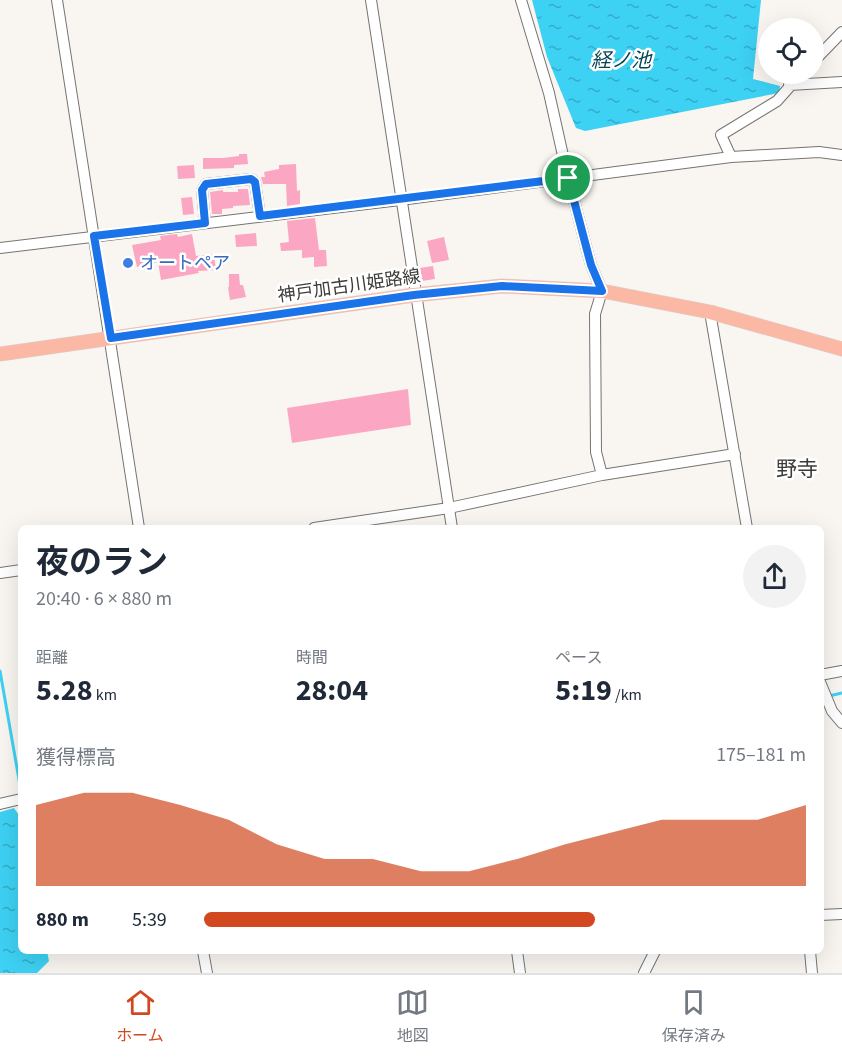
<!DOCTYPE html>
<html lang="ja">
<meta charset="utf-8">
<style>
:root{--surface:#fff;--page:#f2f2f3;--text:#1f2937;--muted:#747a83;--line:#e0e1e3;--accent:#d24921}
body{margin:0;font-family:"Source Sans 3","Noto Sans JP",sans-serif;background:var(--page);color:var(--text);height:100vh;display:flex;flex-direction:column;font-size:22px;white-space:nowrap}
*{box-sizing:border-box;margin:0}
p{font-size:20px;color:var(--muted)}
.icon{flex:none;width:33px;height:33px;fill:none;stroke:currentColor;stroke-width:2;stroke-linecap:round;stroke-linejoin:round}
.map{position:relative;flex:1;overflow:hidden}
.details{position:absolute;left:18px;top:525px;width:806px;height:429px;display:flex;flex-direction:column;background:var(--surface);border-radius:9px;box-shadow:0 6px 24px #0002}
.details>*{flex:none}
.fabs{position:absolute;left:758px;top:18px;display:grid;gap:12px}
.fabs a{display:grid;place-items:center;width:66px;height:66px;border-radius:50%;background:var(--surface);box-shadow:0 6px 24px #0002;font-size:30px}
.pin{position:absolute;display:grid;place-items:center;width:51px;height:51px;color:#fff;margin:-26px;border:3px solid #fff;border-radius:50%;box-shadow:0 2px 6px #0007}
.round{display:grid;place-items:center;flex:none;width:63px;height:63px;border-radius:32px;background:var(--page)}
.head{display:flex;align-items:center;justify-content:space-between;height:102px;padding:0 18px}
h1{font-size:33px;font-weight:700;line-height:45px}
.metrics{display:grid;grid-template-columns:repeat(3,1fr);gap:9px;height:102px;padding:6px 18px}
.metrics div{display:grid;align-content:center}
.metrics b{font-size:30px;font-weight:700}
.metrics small{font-size:16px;font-weight:400}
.metrics p{font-size:16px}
.chart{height:168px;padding:12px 18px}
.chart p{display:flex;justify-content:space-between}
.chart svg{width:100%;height:108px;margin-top:6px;fill:var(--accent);opacity:.7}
ul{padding:0 18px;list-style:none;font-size:20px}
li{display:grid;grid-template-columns:96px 72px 1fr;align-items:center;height:45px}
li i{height:15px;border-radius:8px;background:var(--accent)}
.menu{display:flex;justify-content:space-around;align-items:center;height:84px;border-top:2px solid var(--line);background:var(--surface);font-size:16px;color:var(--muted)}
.menu a{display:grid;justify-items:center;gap:3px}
.menu .selected{color:var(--accent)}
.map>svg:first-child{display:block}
.water{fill:url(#water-ripples)}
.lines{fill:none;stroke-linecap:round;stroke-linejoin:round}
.stream{stroke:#3dd1f4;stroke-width:3}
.building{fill:#fba7c3}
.minor-casing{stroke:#767471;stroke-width:12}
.major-casing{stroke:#d4d4d4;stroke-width:15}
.minor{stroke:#fff;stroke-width:10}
.major{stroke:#fbb9a5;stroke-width:14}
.route-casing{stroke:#fff;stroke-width:12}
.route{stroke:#1a73e8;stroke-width:8}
.shop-dot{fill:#3f7fe0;stroke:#fff;stroke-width:2}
.labels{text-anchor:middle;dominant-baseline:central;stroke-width:5;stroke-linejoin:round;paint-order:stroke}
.shop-label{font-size:18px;fill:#366cbe;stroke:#fff;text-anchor:start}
.street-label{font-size:18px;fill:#3d3c3a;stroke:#fff}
.water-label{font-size:20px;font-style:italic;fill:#044655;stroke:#fff}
.quarter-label{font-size:21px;fill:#3d3c3a;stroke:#fff}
</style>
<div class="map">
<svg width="842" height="973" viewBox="0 0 842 973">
<defs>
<pattern id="water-ripples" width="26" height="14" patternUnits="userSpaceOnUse" patternTransform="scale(1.5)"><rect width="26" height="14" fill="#3dd1f4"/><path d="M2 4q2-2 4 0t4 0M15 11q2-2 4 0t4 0" fill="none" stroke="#34abc7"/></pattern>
</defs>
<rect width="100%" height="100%" fill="#f9f6f2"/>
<path class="water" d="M 532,0 L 761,0 L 753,79 L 780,86 L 779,93 L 585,131 L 576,128 L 547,57 Z
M 14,808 L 21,818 L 21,951 L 47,951 L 49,961 L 37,973 L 0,973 L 0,812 Z"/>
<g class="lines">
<path class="stream" d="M 0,671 L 21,791
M 829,696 L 842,693"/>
</g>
<path class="building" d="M 239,154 L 247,154 L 248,164 L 234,165 L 234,168 L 203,169 L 203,158 L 223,158 L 239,156 Z
M 296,164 L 297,191 L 300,190 L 300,204 L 287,206 L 286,184 L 263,184 L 261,177 L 265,177 L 264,172 L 279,169 L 279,165 Z
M 194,165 L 195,178 L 178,179 L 177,166 Z
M 238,189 L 248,189 L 250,205 L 233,206 L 233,208 L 222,209 L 222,214 L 212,214 L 210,192 L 223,190 L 223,192 L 238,192 Z
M 192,197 L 194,214 L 183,215 L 181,198 Z
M 315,218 L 319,250 L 326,250 L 327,266 L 314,267 L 314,257 L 302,258 L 302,250 L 281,251 L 280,243 L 289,242 L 287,221 Z
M 256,233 L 257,246 L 236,247 L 235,235 Z
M 177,234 L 178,237 L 192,234 L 196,256 L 214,254 L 216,270 L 198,271 L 199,273 L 161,280 L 158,262 L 137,267 L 132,245 L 161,240 L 160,236 Z
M 444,237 L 449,260 L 432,263 L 427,241 Z
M 433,266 L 435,279 L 422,281 L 420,268 Z
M 229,274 L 239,274 L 240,285 L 243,285 L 246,297 L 230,300 L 228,287 L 229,287 Z
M 408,389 L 411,425 L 292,443 L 287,408 Z"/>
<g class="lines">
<defs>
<path id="minor" d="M 57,0 L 139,528
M 371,0 L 452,528
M 521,0 L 549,93 L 568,178 L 591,265 L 602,291 L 595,314 L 596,452 L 602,475
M 813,62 L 842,32
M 789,85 L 842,82
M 731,157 L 721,135 L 777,101 L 801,74
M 205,223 L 202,190 L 206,184 L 251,179 L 255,182 L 260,216
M 0,248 L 400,200 L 731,157 L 819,152 L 842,155
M 710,312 L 747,528
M 314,528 L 449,508 L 602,475 L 735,454
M 0,573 L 21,570
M 820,675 L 842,671
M 820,682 L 832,711 L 842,723
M 0,804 L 21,799
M 820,915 L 842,914
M 203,951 L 207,973
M 517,951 L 520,973
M 810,951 L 812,973
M 644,973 L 655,951"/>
<path id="major" d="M 0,354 L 414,295 L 502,286 L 602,291 L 710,312 L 842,349"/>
</defs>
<use href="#minor" class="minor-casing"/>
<use href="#major" class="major-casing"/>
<use href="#minor" class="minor"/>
<use href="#major" class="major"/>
</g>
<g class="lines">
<defs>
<path id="route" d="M 568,178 L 591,265 L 602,291 L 502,286 L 414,295 L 111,338 L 94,236 L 205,223 L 202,190 L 206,184 L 251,179 L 255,182 L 260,216 Z"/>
</defs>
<use href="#route" class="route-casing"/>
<use href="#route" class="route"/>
</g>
<circle class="shop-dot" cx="128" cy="263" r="6"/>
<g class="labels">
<g class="shop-label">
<text x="140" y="263">オートペア</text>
</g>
<g class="street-label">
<text transform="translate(349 286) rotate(-8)">神戸加古川姫路線</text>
</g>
<g class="water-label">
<text x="621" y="61">経ノ池</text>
</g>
<g class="quarter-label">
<text x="797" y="469">野寺</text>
</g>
</g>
</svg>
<div class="fabs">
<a><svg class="icon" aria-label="locate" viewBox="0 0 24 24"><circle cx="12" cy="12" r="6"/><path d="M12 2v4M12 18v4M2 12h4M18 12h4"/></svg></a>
</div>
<div class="pin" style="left:568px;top:178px;background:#1e9e55"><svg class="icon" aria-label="arrive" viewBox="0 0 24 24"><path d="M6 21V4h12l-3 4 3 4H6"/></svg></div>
<section class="details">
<div class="head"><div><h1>夜のラン</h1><p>20:40 · 6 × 880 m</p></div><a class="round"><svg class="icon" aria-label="share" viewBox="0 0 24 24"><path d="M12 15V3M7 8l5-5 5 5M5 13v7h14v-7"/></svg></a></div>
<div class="metrics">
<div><p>距離</p><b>5.28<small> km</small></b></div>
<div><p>時間</p><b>28:04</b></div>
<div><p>ペース</p><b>5:19<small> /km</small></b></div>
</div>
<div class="chart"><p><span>獲得標高</span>175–181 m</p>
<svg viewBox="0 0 160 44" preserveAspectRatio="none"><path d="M0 44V11L10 6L20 6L30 11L40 17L50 27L60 33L70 33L80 38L90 38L100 33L110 27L120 22L130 17L140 17L150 17L160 11V44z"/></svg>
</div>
<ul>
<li><b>880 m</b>5:39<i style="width:65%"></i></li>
</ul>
</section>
</div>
<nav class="menu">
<a class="selected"><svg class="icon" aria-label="home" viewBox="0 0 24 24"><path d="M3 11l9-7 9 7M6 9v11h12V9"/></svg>ホーム</a>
<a><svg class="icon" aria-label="map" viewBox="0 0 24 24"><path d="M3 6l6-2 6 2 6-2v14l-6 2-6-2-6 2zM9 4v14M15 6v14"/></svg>地図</a>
<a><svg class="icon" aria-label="saved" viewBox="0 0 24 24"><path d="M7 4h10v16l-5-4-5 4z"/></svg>保存済み</a>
</nav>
